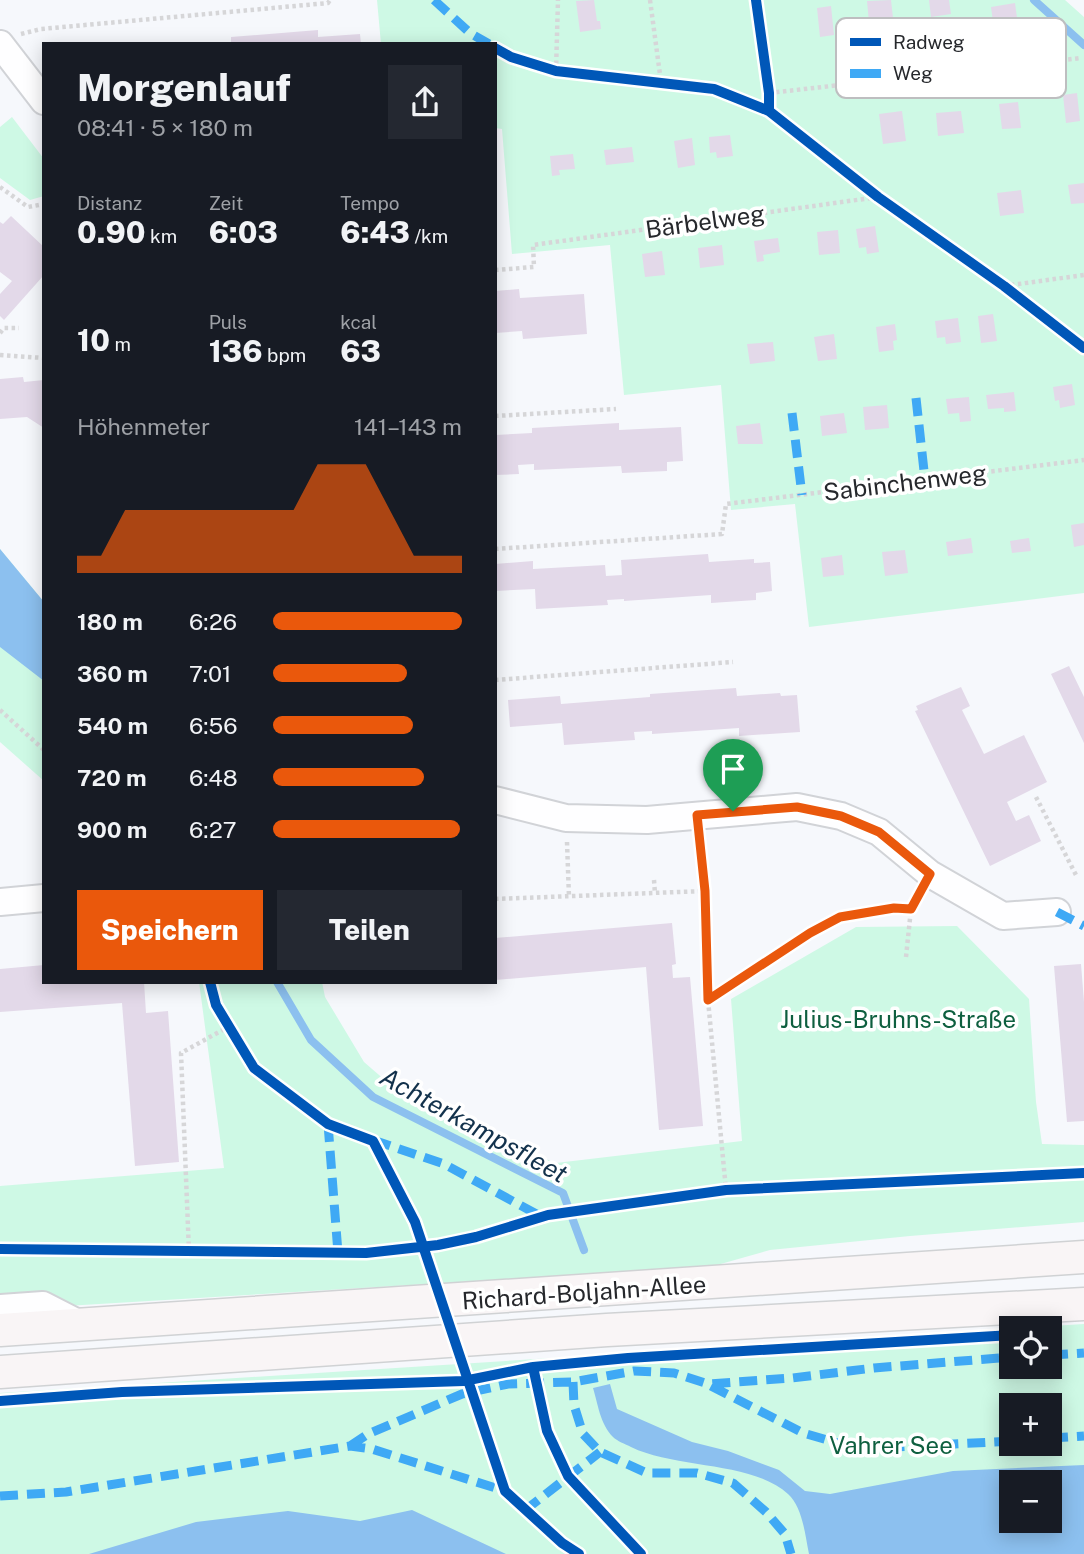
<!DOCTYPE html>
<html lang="de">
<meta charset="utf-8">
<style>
:root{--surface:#171b24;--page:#242831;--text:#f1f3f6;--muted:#9ea1a6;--accent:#ea580c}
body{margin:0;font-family:"Public Sans",sans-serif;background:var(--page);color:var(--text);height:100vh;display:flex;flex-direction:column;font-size:26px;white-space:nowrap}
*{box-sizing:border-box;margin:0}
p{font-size:23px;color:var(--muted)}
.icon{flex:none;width:38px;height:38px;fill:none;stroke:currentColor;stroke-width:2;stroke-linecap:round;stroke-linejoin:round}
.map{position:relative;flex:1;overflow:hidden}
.details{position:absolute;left:42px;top:42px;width:455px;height:942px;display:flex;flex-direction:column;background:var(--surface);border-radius:0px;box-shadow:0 4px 18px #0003}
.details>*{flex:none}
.buttons{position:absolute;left:999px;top:1316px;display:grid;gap:14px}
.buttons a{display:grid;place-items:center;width:63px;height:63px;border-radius:0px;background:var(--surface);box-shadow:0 4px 18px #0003;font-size:35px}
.pin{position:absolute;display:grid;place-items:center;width:60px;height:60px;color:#fff;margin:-72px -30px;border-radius:50% 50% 50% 0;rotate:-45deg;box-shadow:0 0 7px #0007}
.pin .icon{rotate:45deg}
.round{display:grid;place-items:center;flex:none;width:74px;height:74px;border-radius:0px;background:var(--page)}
.overview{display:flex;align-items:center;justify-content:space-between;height:119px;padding:0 35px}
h1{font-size:38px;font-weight:800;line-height:52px}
.metrics{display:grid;grid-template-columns:repeat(3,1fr);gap:10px;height:119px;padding:7px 35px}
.metrics div{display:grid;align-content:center}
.metrics b{font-size:30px;font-weight:800}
.metrics small{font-size:19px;font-weight:400}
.metrics p{font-size:19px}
.chart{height:196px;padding:14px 35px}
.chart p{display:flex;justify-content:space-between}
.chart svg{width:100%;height:126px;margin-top:7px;fill:var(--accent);opacity:.7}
.primary-button{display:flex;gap:14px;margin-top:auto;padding:14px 35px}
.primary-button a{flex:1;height:80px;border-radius:0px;background:var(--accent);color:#fff;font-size:28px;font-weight:800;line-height:80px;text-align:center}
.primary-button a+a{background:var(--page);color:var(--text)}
ul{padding:0 35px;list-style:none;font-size:23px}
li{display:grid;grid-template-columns:112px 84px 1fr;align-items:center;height:52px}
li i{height:18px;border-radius:9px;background:var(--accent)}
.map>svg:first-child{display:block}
.green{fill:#cef9e5;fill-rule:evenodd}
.water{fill:#8cc0ef;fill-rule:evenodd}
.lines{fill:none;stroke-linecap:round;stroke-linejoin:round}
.stream{stroke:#8cc0ef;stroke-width:8}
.building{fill:#e3d9e9}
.minor-casing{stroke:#d1d3d7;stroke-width:30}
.major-casing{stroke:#d0d2d4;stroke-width:35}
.path{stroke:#d6d6d8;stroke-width:4.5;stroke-dasharray:3.5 3.5;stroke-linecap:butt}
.minor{stroke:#fefeff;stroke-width:26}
.major{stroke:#f9f5f6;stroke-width:32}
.quiet{stroke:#3fa9f5;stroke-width:9;stroke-dasharray:18 9;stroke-linecap:butt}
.cycleway-casing{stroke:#fff;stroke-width:15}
.cycleway{stroke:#0057b8;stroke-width:10}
.route-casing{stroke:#fff;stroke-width:14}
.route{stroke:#ea580c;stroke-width:9}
.labels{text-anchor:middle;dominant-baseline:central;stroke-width:7;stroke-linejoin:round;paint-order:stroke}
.street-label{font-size:24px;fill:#26282c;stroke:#fff}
.park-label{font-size:24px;fill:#0e5f3f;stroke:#fff}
.water-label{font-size:26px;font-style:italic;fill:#13324c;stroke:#fff}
.key{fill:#fff;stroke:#bebec0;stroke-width:2}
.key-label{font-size:19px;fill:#26282c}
</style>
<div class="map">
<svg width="1084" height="1554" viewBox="0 0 1084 1554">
<rect width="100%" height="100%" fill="#f6f8fc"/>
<path class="green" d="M 377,0 L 1065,0 L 1084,17 L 1084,593 L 809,627 L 795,504 L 731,510 L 721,385 L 624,395 L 610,245 L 512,254 L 502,129 L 495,128 L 495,44 L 381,44 Z
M 12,117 L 44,159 L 44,196 L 30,200 L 0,178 L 0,127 Z
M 0,549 L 44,602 L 44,781 L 0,742 Z
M 957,926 L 1029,999 L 1036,1102 L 1042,1144 L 1084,1145 L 1084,1222 L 910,1236 L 770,1250 L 710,1267 L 0,1310 L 0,1186 L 224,1168 L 199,982 L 322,982 L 325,997 L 364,1062 L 416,1107 L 556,1163 L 742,1141 L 731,999 L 856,927 Z
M 1084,1324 L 1084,1554 L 0,1554 L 0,1393 L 1011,1329 L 1012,1367 L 1050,1367 L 1050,1328 L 1019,1328 ZM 1012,1405 L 1050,1405 L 1050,1444 L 1012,1444 ZM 1012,1482 L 1050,1482 L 1050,1521 L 1012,1521 Z"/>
<path class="water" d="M 0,549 L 44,602 L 44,681 L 0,647 Z
M 610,1384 L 617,1409 L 692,1442 L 728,1451 L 779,1470 L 805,1491 L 830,1494 L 953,1471 L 1084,1465 L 1084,1554 L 809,1554 C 805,1535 803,1508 788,1494 C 752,1461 676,1469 631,1447 C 625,1444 617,1441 613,1437 C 600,1424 598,1404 593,1388 ZM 1012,1482 L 1050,1482 L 1050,1521 L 1012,1521 Z
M 412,1510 L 506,1554 L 89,1554 L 196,1522 L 288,1511 L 360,1521 Z"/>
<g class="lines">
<path class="stream" d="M 1034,0 L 1084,45
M 277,982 L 311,1040 L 373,1097 L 563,1193 L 584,1250"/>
</g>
<path class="building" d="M 594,0 L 597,21 L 600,21 L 601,29 L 580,32 L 576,1 Z
M 891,0 L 893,18 L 869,22 L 867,1 Z
M 929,0 L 949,0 L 951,14 L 931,17 Z
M 1015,3 L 1018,25 L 994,29 L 991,7 Z
M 831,6 L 834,35 L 820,37 L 817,8 Z
M 318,30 L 318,37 L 360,34 L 361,44 L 231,44 L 231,37 Z
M 1077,93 L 1080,121 L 1066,123 L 1063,95 Z
M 1018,102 L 1021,128 L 1002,129 L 999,104 Z
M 902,111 L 906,141 L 883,144 L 879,114 Z
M 961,111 L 964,133 L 938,136 L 936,113 Z
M 730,135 L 733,156 L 717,158 L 716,152 L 710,153 L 709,137 Z
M 692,138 L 695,165 L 678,168 L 674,141 Z
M 632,147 L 634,162 L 606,165 L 604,150 Z
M 573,154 L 575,169 L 559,170 L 560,175 L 552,176 L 550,156 Z
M 1084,183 L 1084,203 L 1071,204 L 1068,185 Z
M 1021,190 L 1024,213 L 1000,216 L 997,193 Z
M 11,216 L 44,247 L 44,275 L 4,320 L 0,316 L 0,294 L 12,281 L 0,272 L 0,222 L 3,224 Z
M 875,226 L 879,252 L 867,254 L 866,247 L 859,248 L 856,229 Z
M 838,230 L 840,253 L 819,255 L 817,232 Z
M 778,238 L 780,252 L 763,255 L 764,261 L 757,262 L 754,241 Z
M 722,245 L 724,265 L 700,268 L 698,248 Z
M 662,251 L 665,275 L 645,277 L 642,254 Z
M 519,289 L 520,298 L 584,294 L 587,334 L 523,339 L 522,331 L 495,333 L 495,291 Z
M 993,314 L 997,341 L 981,343 L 978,316 Z
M 958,318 L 961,342 L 946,344 L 945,337 L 937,338 L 935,321 Z
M 895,324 L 897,340 L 893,341 L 894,350 L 879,352 L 876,327 Z
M 834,334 L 837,359 L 818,361 L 814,337 Z
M 773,342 L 775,361 L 750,364 L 747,344 Z
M 23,377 L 24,382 L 44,380 L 44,428 L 27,417 L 0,419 L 0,379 Z
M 1072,384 L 1075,405 L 1060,408 L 1059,400 L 1055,401 L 1053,387 Z
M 1014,392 L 1016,411 L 1004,412 L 1004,408 L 988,409 L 986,395 Z
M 969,397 L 971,421 L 960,422 L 959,413 L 948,414 L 946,399 Z
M 887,405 L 889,428 L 865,430 L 863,407 Z
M 844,413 L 847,433 L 822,436 L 820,416 Z
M 619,423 L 619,430 L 681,427 L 683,461 L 667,462 L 667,471 L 622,473 L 621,466 L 534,470 L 534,464 L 518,465 L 519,474 L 495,475 L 495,435 L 532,433 L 532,428 Z
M 760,423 L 763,444 L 738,444 L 736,426 Z
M 1084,523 L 1084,545 L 1074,547 L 1071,525 Z
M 971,538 L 973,553 L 948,556 L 946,542 Z
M 1029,538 L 1031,551 L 1012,553 L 1010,541 Z
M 905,550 L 908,573 L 885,576 L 882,552 Z
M 708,554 L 709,562 L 754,559 L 754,563 L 770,562 L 772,591 L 756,593 L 756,600 L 711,603 L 711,595 L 624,601 L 624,599 L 607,600 L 608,605 L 536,609 L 535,589 L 495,591 L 495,564 L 533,561 L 533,569 L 605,565 L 606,576 L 622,575 L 621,560 Z
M 842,555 L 844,575 L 823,577 L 821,558 Z
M 1069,666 L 1084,697 L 1084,743 L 1051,674 Z
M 961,687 L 970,706 L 962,710 L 984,754 L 1024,735 L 1047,782 L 1007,802 L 1016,821 L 1029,815 L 1041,841 L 990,866 L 915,711 L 918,710 L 916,706 Z
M 736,688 L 737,696 L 780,693 L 781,696 L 797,695 L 800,732 L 739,736 L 739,728 L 652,734 L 652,731 L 634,732 L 635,740 L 564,745 L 562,723 L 510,727 L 508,700 L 560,696 L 561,704 L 650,697 L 650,694 Z
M 672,923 L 676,964 L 672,965 L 673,978 L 690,977 L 703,1126 L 659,1130 L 646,967 L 495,980 L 495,938 Z
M 1081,964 L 1084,1002 L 1084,1121 L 1067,1122 L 1054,966 Z
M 44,965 L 44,982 L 144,982 L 146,1013 L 168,1011 L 179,1162 L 135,1166 L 122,1003 L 0,1012 L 0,969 Z"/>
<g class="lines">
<defs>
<path id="minor" d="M 0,44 L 44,101
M 495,800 L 566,818 L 647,820 L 797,807 L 841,816 L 879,832 L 930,874 L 1003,916 L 1057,912
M 0,902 L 44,898
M 0,1308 L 43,1305 L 82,1325"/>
<path id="major" d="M 0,1330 L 1084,1257
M 0,1372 L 607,1330 L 1084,1304"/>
</defs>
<use href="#minor" class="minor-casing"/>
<use href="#major" class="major-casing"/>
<path class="path" d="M 650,0 L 661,82
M 756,0 L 769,93 L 769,111
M 21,34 L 41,29 L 328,3 L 330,0
M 556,71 L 558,0
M 769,93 L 1081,58
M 0,187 L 28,207 L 44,204
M 495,270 L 534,267 L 533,245 L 878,197
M 1004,286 L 1084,275
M 0,333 L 4,328 L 19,328
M 0,355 L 44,358
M 495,416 L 616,409
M 495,549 L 722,534 L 726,504 L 1084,460
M 495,680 L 733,662
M 0,710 L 44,750
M 1036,797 L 1077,877
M 699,840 L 705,891 L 708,1000 L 726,1190
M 567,842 L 569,897
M 654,880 L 655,894
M 495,899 L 705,891
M 906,957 L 911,909 L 918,897
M 708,1000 L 809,933 L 840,917 L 894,908 L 911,909
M 189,1252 L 181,1053 L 228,1027"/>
<use href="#minor" class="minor"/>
<use href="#major" class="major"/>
<path class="quiet" d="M 434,0 L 470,33 L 489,44
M 916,398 L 925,480
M 792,413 L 802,495
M 1057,912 L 1084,926
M 328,1124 L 338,1253
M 373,1140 L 444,1164 L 542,1217
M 1050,1355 L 1084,1353
M 573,1382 L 574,1405 L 583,1434 L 600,1452 L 647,1473 L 697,1473 L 733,1483 L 766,1512 L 785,1534 L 791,1554
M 711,1386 L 803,1433 L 859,1449 L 1012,1441
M 1050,1438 L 1084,1436
M 350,1446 L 368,1434 L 462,1394 L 508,1384 L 573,1382 L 634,1371 L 674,1373 L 708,1384 L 792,1378 L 874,1368 L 1012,1357
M 0,1496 L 66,1492 L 350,1446 L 372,1449 L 505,1491
M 524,1511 L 600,1452"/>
<defs>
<path id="cycleway" d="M 756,0 L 769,93 L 769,111
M 495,48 L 511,57 L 556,71 L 714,89 L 769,111 L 878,197 L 1004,286 L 1084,348
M 210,982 L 216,1005 L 254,1068 L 328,1124 L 373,1141 L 415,1222 L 505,1491 L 562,1543 L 579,1554
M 0,1249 L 366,1253 L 438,1245 L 476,1237 L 548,1215 L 726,1190 L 1084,1173
M 533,1367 L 547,1431 L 568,1476 L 641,1554
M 0,1401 L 122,1392 L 464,1381 L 533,1367 L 628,1358 L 1012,1335"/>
</defs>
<use href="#cycleway" class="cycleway-casing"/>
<use href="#cycleway" class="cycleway"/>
</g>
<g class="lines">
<defs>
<path id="route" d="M 797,807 L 841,816 L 879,832 L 930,874 L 911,909 L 894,908 L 840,917 L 810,933 L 708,1000 L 705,891 L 697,815 Z"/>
</defs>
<use href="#route" class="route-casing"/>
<use href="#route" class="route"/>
</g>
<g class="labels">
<g class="street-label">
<text transform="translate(705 221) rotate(-8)">Bärbelweg</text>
<text transform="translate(905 482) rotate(-7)">Sabinchenweg</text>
<text transform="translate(584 1292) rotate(-4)">Richard-Boljahn-Allee</text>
</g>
<g class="park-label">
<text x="898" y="1019">Julius-Bruhns-Straße</text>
<text x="891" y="1445">Vahrer See</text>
</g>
<g class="water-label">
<text transform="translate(474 1125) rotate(29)">Achterkampsfleet</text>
</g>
</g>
<rect x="836" y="18" width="230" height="80" rx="10" class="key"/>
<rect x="850" y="38" width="31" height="8" fill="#0057b8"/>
<rect x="850" y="69" width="31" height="9" fill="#3fa9f5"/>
<g class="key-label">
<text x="893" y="49">Radweg</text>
<text x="893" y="80">Weg</text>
</g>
</svg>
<div class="buttons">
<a><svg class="icon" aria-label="locate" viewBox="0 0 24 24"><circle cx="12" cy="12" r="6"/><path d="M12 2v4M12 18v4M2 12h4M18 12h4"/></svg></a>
<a>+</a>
<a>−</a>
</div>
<div class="pin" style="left:733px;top:811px;background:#1e9e55"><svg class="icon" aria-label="arrive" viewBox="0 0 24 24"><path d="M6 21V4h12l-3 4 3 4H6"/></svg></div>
<section class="details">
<div class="overview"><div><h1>Morgenlauf</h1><p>08:41 · 5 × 180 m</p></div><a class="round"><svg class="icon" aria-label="share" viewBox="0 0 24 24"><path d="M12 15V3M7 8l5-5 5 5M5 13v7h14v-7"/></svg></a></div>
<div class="metrics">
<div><p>Distanz</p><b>0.90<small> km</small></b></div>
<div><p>Zeit</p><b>6:03</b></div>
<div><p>Tempo</p><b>6:43<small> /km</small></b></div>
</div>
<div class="metrics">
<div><b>10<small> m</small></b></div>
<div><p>Puls</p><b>136<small> bpm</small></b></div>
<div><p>kcal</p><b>63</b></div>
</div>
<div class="chart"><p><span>Höhenmeter</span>141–143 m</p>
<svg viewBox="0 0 160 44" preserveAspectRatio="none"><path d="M0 44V38L10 38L20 22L30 22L40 22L50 22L60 22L70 22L80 22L90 22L100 6L110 6L120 6L130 22L140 38L150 38L160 38V44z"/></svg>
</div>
<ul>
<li><b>180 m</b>6:26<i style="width:100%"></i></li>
<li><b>360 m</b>7:01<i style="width:71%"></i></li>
<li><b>540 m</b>6:56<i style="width:74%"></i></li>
<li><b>720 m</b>6:48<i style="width:80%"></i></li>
<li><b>900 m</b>6:27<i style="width:99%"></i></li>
</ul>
<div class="primary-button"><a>Speichern</a><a>Teilen</a></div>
</section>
</div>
